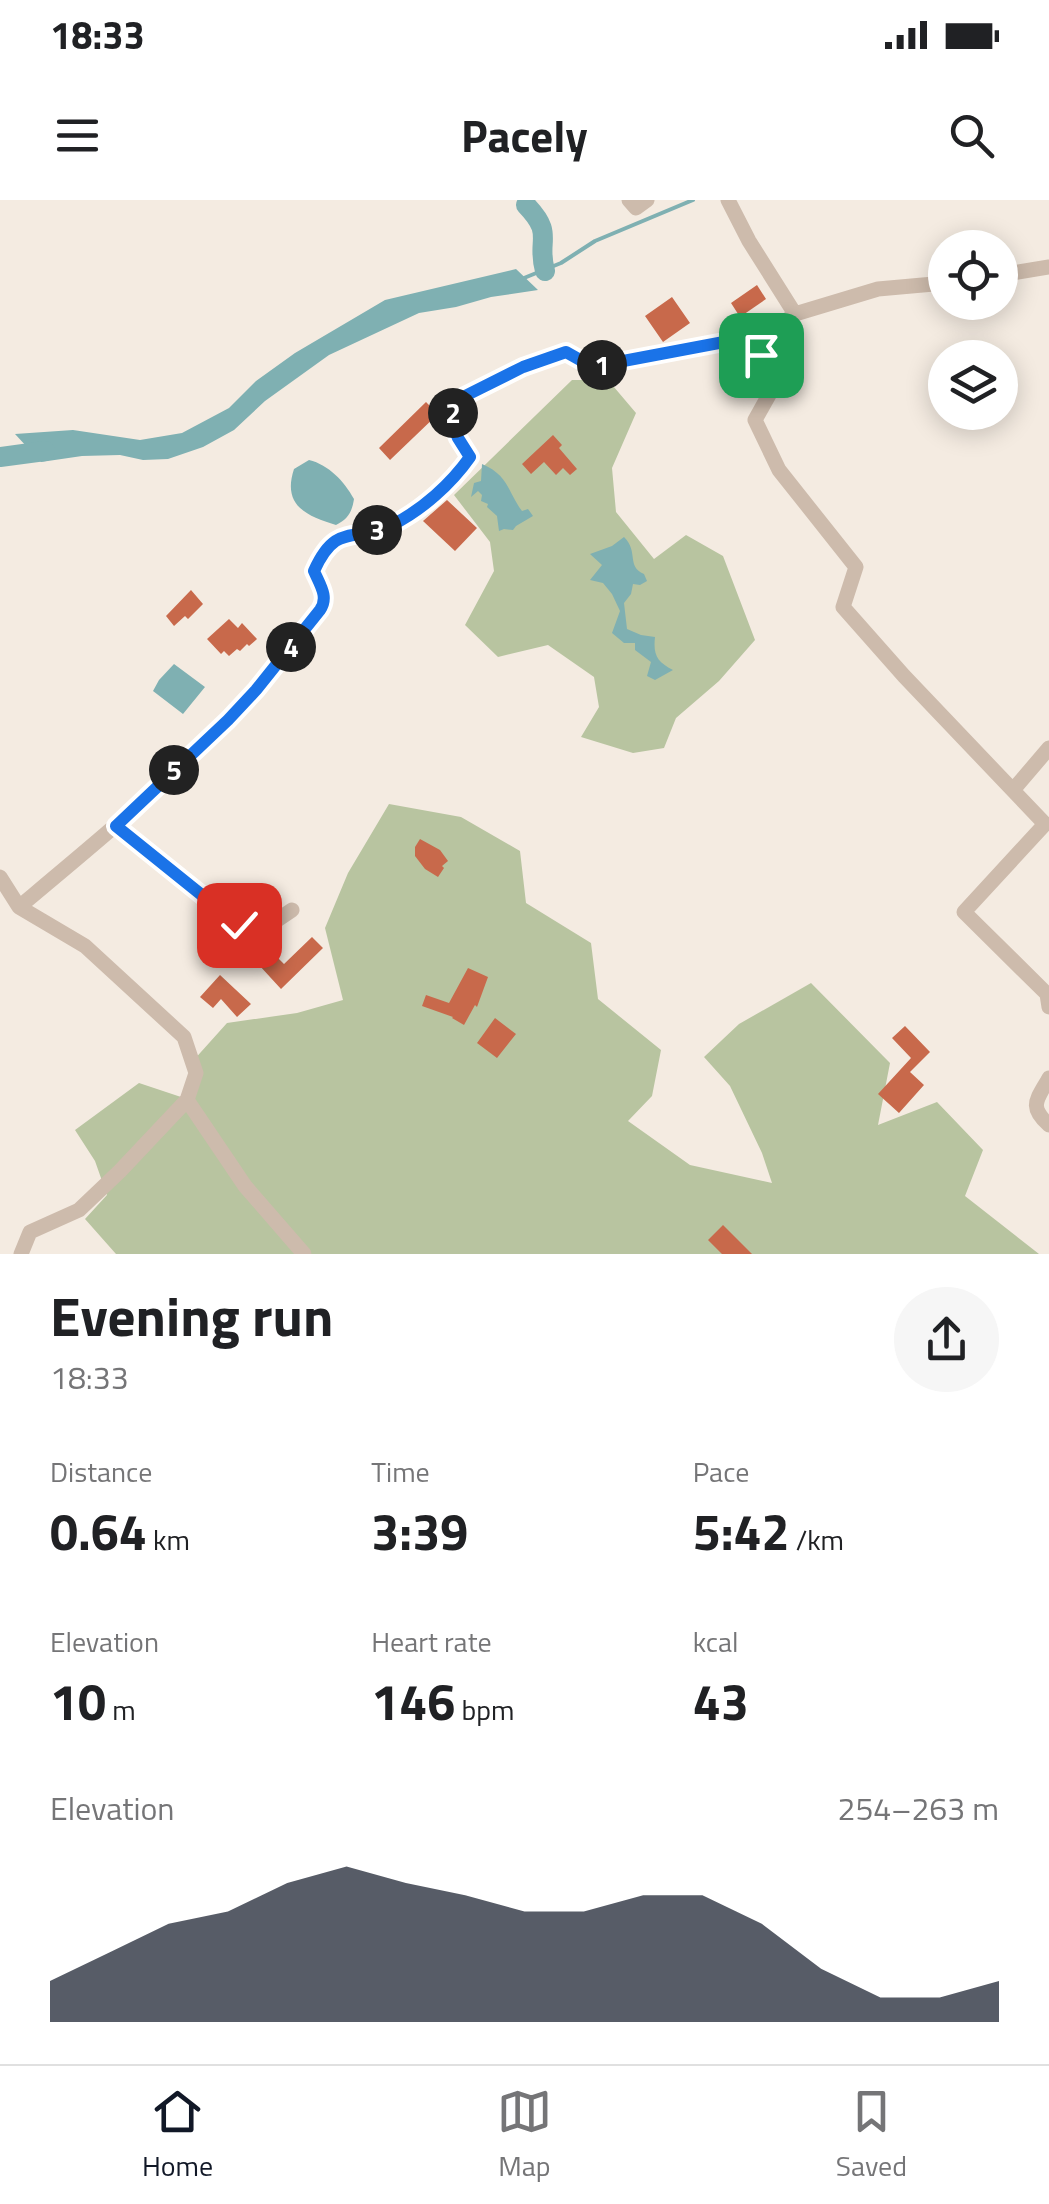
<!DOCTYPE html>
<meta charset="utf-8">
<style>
:root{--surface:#fff;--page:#f6f6f6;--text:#202124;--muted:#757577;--line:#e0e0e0;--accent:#111827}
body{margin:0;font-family:"Titillium Web",sans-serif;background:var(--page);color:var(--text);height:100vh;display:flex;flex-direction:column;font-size:38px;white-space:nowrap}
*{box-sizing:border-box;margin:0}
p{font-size:32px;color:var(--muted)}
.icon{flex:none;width:55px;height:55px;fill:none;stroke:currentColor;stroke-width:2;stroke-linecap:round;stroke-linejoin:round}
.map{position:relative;height:1054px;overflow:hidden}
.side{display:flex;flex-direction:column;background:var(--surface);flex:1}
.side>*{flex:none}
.tools{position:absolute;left:928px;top:30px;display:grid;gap:20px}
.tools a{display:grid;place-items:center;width:90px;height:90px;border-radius:50%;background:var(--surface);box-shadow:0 5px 25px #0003;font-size:50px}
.pin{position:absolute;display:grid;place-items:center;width:85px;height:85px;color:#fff;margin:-42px;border-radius:20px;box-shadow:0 5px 15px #0006}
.km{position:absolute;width:50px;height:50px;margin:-25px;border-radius:50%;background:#222;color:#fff;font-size:28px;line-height:50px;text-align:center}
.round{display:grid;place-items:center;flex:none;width:105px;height:105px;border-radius:52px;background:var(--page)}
.summary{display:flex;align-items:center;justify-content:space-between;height:170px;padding:0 50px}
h1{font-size:55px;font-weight:700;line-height:75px}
.stats{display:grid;grid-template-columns:repeat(3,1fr);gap:15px;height:170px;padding:10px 50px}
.stats div{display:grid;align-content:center}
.stats b{font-size:50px;font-weight:700}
.stats small{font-size:28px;font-weight:400}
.stats p{font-size:28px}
.chart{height:280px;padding:20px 50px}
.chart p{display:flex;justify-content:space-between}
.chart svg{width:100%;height:180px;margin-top:10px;fill:var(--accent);opacity:.7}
.status{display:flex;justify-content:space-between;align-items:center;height:70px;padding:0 50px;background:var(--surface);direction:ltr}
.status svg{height:28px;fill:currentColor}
header{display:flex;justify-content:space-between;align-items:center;height:130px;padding:0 50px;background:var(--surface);font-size:45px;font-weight:700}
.menu{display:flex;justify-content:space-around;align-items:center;height:140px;border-top:2px solid var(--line);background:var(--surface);font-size:28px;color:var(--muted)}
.menu a{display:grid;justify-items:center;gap:5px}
.menu .selected{color:var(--accent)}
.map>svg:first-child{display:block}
.green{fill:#b8c4a0}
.water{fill:#7fb0b2}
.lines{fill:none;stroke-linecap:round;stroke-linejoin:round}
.stream{stroke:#7fb0b2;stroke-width:4}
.river{stroke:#7fb0b2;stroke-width:20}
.building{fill:#c8694b}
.minor{stroke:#cdbbac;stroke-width:15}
.route-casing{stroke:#fff;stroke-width:20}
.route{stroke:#1a73e8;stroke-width:12}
</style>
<div class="status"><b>18:33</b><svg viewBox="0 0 49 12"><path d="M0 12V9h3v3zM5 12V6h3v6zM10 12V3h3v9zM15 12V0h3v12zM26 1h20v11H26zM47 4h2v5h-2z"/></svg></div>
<header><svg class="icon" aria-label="menu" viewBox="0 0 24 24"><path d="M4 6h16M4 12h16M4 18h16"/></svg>Pacely<svg class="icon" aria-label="search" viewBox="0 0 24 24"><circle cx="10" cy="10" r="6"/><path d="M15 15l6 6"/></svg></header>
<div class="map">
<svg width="1049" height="1054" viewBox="0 0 1049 1054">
<rect width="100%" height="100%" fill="#f4ebe1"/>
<path class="green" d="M 572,180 L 608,180 L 636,213 L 612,268 L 616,312 L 654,359 L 686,335 L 723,356 L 755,440 L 719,481 L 676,518 L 664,548 L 633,553 L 581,537 L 599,507 L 594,477 L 548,445 L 498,457 L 465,425 L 494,371 L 490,342 L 454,295 Z
M 389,604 L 461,617 L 520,651 L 526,703 L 591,743 L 598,799 L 661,850 L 652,896 L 628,921 L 690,965 L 772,983 L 762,953 L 730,886 L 704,857 L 739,824 L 811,783 L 890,863 L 878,925 L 937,902 L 983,950 L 965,996 L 1039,1054 L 116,1054 L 85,1019 L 107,995 L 95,961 L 75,930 L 139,883 L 187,899 L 192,862 L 227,823 L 297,813 L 343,800 L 325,728 L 348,673 Z"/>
<path class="water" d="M 516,69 L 538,90 L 491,97 L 456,107 L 419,113 L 329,155 L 265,201 L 234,230 L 203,247 L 168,259 L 143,260 L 120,255 L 82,256 L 41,262 L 15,234 L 73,230 L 140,240 L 182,233 L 229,208 L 256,181 L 295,153 L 385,100 Z
M 309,260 C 329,265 344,281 354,299 C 352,312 348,319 336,325 C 306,316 282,305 294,269 Z
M 482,264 C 508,275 507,290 522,311 L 528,309 L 533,316 L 516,326 L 513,330 L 504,329 L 499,331 L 497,316 L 487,307 L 488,304 L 481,301 L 482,295 L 478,291 L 471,297 L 474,283 L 481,281 Z
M 624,337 C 639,352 626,366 644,374 L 647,381 L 640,385 L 633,384 L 631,394 L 624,403 L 627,429 L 641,435 L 655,437 C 653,455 657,462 673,470 L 655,480 L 647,476 L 651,462 L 635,450 L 635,443 L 624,443 L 612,433 L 620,411 L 612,394 L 603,383 L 590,380 L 602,365 L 590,354 L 612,346 Z
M 174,464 L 205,487 L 183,514 L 153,491 L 159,480 Z"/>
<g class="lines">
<path class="stream" d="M 524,78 L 561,63 L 595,41 L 693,0"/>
<path class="river" d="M 526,5 C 555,35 536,39 545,71
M 0,257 L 45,251"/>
</g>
<path class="building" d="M 757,85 L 766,99 L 740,117 L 731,103 Z
M 672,97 L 690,123 L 663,142 L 645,116 Z
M 426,202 L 438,214 L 390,260 L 379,248 Z
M 553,235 L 562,245 L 559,248 L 577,269 L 570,275 L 563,268 L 556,275 L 544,262 L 531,274 L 522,264 Z
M 447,300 L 477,328 L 455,351 L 423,321 Z
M 191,390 L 203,404 L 188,419 L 185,416 L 174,426 L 166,416 Z
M 229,419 L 238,428 L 242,423 L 257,439 L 249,446 L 247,444 L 240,451 L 237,449 L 229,456 L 224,451 L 221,454 L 207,439 Z
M 420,639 L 440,650 L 448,661 L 442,666 L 444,668 L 438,677 L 425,669 L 415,656 L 415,647 Z
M 312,737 L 323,748 L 281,789 L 259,765 L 272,752 L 284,764 Z
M 468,768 L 488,777 L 477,807 L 475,805 L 464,825 L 452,818 L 453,817 L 422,806 L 426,795 L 449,803 Z
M 220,775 L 251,804 L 237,817 L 221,799 L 213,808 L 200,797 Z
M 495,818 L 516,834 L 497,858 L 477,843 Z
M 905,826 L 930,852 L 910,872 L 924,885 L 899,913 L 878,894 L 911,858 L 892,838 Z
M 723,1025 L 752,1054 L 722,1054 L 708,1040 Z"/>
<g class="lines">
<path class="minor" d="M 629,0 L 636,8 L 647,0
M 728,0 L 749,41 L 795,114
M 1000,75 L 1049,67
M 945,83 L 878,89 L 795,114 L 756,143 L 774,186 L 755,220 L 779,270 L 856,367 L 843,407 L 904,476 L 1045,624 L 964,712 L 1047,794 L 1049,807
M 1013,590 L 1049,548
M 116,626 L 239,725 L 255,735 L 292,710
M 0,677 L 19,707 L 85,746 L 184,837 L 196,873 L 187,900 L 245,986 L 304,1054
M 19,707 C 129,615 243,522 324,403 L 325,397 L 314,371 C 338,320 355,344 392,325 C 422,310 451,284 470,257 L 458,238 L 450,217 L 463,197 L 523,167 L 566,152 L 583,161 L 601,165 L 724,142 L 743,147 L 756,143
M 1049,878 C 1037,900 1028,906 1049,925
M 21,1054 L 30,1032 L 79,1010 L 120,971 L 187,900"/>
</g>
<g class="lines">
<defs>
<path id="route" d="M 239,725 L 116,626 L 228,520 L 256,490 L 320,410 C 329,397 320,385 314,371 C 337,320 355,344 392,325 C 422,310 451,284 470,257 L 458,238 L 450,217 L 463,197 L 523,167 L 566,152 L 582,161 L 602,165 L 724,142 L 743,146 L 756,143 L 761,155"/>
</defs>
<use href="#route" class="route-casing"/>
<use href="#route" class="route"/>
</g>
</svg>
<div class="tools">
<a><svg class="icon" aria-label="locate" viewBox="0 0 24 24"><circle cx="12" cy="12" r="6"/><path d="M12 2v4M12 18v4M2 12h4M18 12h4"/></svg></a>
<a><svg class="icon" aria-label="layers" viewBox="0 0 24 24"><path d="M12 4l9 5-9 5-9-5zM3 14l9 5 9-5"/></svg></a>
</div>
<div class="pin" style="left:761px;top:155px;background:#1e9e55"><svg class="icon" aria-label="arrive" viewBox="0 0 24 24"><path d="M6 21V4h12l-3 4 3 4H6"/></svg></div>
<div class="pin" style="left:239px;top:725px;background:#d93025"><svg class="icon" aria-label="check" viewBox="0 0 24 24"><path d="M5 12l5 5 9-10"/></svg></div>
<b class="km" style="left:602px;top:165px">1</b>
<b class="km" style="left:453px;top:213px">2</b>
<b class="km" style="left:377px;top:330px">3</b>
<b class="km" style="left:291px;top:447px">4</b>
<b class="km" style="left:174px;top:570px">5</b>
</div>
<section class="side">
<div class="summary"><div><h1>Evening run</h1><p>18:33</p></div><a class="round"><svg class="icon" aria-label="share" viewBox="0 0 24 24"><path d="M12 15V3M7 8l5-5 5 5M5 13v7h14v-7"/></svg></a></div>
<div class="stats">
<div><p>Distance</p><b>0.64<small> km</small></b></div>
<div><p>Time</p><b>3:39</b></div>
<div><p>Pace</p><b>5:42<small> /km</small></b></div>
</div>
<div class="stats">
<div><p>Elevation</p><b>10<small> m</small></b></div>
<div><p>Heart rate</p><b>146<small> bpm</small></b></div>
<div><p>kcal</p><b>43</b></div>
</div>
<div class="chart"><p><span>Elevation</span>254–263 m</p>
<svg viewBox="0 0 160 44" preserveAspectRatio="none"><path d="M0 44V34L10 27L20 20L30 17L40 10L50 6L60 10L70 13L80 17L90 17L100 13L110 13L120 20L130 31L140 38L150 38L160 34V44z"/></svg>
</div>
</section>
<nav class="menu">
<a class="selected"><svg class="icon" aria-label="home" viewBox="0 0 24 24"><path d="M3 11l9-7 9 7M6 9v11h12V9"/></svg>Home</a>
<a><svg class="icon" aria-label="map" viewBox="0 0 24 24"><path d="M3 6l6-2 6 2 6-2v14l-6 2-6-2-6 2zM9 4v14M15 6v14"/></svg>Map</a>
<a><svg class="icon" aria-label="saved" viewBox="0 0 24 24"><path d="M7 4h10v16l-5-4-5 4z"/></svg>Saved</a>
</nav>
